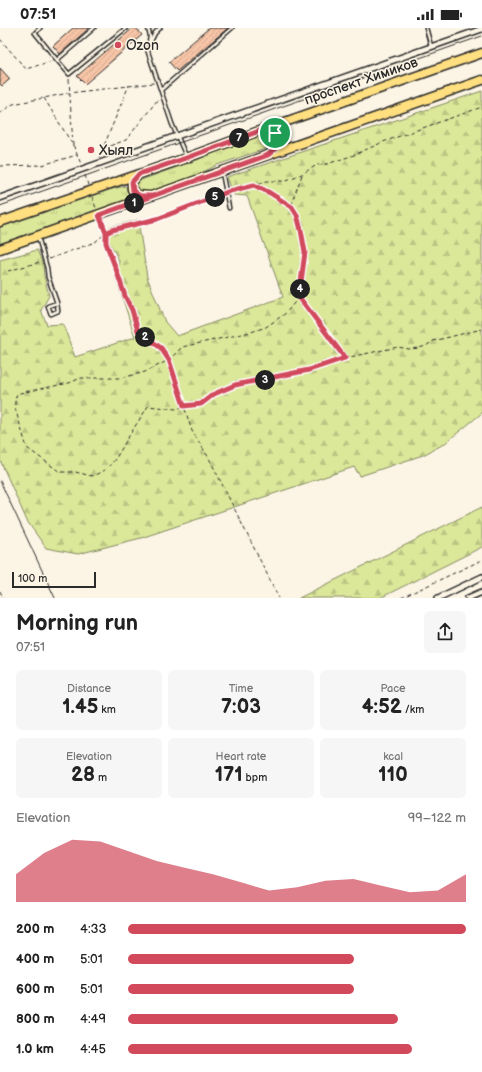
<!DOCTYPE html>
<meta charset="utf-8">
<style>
:root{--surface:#fff;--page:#f6f6f6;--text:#222;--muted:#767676;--accent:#d1495b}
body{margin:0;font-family:"Balsamiq Sans",sans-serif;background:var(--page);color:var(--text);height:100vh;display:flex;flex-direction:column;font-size:15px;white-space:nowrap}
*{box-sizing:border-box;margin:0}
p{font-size:13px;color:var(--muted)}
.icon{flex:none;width:22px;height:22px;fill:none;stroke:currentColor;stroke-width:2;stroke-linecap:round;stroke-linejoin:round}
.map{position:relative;height:570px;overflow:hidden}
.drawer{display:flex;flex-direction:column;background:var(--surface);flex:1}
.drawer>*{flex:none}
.scale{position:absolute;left:12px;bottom:10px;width:84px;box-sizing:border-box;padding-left:4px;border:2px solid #2b2b2b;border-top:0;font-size:11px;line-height:14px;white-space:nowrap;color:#2b2b2b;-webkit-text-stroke:3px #fcf5e5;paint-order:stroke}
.pin{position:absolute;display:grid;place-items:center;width:34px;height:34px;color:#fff;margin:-17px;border:2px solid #fff;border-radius:50%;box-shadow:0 1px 4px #0007}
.km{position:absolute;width:20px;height:20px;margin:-10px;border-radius:50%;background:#222;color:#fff;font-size:11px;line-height:20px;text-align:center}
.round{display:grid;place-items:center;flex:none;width:42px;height:42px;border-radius:6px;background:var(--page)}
.summary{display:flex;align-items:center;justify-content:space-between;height:68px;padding:0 16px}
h1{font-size:22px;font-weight:600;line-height:30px}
.metrics{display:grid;grid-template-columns:repeat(3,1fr);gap:6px;height:68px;padding:4px 16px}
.metrics div{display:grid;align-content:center;border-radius:6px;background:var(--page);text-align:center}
.metrics b{font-size:20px;font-weight:600}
.metrics small{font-size:11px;font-weight:400}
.metrics p{font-size:11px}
.chart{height:112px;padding:8px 16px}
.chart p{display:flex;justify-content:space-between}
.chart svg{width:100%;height:72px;margin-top:4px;fill:var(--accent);opacity:.7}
ul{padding:0 16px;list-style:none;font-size:13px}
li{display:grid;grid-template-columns:64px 48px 1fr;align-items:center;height:30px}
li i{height:10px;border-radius:5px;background:var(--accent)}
.status{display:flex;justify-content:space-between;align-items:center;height:28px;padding:0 20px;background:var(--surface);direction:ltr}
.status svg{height:11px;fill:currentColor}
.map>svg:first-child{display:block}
.grass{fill:url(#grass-tufts);stroke:#838962}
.forest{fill:url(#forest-firs);stroke:#838962}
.building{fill:url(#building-hatch);stroke:#2b2b2b}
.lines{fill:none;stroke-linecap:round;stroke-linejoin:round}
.lane-casing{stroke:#2b2b2b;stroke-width:5.5}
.street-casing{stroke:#2b2b2b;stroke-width:8}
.primary-casing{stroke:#2b2b2b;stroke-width:11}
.path{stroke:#2b2b2b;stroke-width:1;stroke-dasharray:4 3;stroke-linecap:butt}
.lane{stroke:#fcf5e5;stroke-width:2.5}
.street{stroke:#fcf5e5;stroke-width:5}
.primary{stroke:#ffdf80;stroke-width:8}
.tram{stroke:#2b2b2b;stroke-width:1}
.route-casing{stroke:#fff;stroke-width:8}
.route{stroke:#d1495b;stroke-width:5}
.poi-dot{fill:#d1495b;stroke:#fcf5e5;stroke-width:1.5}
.labels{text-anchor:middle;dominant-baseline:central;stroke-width:3;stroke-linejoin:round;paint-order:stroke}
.poi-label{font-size:14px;fill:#2b2b2b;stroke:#fcf5e5;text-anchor:start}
.street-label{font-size:14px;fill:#2b2b2b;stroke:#fcf5e5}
</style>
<div class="status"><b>07:51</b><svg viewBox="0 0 49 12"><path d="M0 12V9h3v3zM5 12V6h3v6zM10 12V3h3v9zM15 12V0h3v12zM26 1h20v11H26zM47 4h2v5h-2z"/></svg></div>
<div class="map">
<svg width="482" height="570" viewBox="0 0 482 570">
<defs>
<pattern id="grass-tufts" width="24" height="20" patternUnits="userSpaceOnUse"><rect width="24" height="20" fill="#dbe799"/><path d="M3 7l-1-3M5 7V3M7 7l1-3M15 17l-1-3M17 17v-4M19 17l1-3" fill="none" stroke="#bcc684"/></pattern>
<pattern id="forest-firs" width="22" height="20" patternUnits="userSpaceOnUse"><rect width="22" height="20" fill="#dbe799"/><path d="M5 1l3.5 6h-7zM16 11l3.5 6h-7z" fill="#bcc684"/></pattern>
<pattern id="building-hatch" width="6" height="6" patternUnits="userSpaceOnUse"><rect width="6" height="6" fill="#f7c5a7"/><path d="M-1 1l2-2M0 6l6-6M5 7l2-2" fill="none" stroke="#d4a990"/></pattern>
</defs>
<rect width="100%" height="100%" fill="#fcf5e5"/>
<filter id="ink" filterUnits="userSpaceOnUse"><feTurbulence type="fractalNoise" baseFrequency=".025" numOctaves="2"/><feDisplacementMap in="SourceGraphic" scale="8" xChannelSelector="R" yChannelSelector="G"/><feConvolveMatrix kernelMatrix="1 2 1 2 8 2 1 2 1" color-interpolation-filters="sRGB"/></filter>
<g filter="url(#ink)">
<path class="grass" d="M 264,106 L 270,107 L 273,110 L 273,116 L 271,119 L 217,137 L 195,148 L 145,166 L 143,166 L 136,161 L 137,156 L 141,152 L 197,132 L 221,121 Z
M 126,158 L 127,163 L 132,171 L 0,216 L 0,199 L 102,163 Z"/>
<path class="forest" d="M 482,63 L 482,385 L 444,416 L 423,427 L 360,448 L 354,439 L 141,510 L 78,526 L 46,520 L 27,493 L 0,432 L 0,232 L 37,222 L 43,236 L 44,248 L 49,268 L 41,282 L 47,297 L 63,296 L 75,329 L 135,309 L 116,250 L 119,233 L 108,212 L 110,199 L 138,192 L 147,249 L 165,294 L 177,308 L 283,269 L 247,168 L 234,167 L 227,149 Z
M 482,479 L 482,519 L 380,570 L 299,570 Z"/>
<path class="building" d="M 73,0 L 89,0 L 60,26 L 53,18 Z
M 133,0 L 136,0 L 142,7 L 85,56 L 77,48 Z
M 209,0 L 228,0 L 177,43 L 169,34 Z
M 0,40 L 10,51 L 2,58 L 0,56 Z"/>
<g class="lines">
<defs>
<path id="lane" d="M 40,0 L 35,5 L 57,32
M 94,0 L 57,32 L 69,46 L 126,0
M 148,0 L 150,8 L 148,24 L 172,96 L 186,128
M 426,0 L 431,18
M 150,15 L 155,5 L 160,0
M 161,62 L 232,0
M 222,144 L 229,180
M 38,209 L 47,240 L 48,249 L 57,275 L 58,283 L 51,286 L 48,278 L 57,275"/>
<path id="street" d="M 0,170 L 482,1
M 438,570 L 482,549
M 468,570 L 482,564"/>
<path id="primary" d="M 263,102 L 271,103 L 277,109 L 277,119 L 271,125
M 138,147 L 132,154 L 132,161 L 138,167 L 148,168
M 0,194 L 186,130 L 262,102 L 482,25
M 0,221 L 482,52"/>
</defs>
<use href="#lane" class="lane-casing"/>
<use href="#street" class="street-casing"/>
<use href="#primary" class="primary-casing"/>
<path class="path" d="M 0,11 L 26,41 L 52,33
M 69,51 L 73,118
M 44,70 L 74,119 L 81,136
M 0,85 L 13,76 L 69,65 L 154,55
M 104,120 L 126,112 L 159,70
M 99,130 L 129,57
M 0,138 L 42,137 L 77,127
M 85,147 L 88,157
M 302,147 L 293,171 L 292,179 C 310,206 304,239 299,269 L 345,330
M 229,164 L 253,157
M 92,169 L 96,180
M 292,179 L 270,165 L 254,157 L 267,153 L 284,153 L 302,146 L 317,137 L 327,136 L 354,127 L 383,114 L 482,79
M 102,194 L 106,205 L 106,215 L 116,241 L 125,268 L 132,282 L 138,303 L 161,320 L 169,332 L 192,403 L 209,430 L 279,570
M 49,231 L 95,214 L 106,205 L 111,202 L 157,191 L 223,166
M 8,243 L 40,234
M 299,269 L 286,285 L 266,299 L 251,304 L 182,319 L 169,332 L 145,344 L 121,350 L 81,350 L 69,355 L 20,365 L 17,366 L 15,371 L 15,380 L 27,420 L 60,444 L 75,444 L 92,448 C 115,440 119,423 131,405 C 136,396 143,387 148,378 L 176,381 L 188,377 L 199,377 L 214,366 L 235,357 L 309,343 L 345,330 L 398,319 L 409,321 L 419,320 L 426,318 L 433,313 L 482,301
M 0,563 L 3,570
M 401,570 L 482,532"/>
<use href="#lane" class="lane"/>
<use href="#street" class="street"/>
<use href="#primary" class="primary"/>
<path class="tram" d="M 0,178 L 482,8
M 0,453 L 55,570"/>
</g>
</g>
<g class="lines" filter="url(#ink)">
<defs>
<path id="route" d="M 275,105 C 281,115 276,121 268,127 C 212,147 155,167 99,187 L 106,205 L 106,215 L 116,241 L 125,268 L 132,282 L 138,303 L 161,320 L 169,332 L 184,378 L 201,376 L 214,366 L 235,357 L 309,342 L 345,330 L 299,269 L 305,224 L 301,202 L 297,187 L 292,179 L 270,165 L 254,157 L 230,163 L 157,191 L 112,202 L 106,205 L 99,187 L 152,168 L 140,168 L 133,163 L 132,154 L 139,146 L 186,130 L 262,102 L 269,102 L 275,105"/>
</defs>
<use href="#route" class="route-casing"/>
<use href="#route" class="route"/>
</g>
<g class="poi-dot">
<circle cx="118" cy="17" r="4"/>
<circle cx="91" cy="122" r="4"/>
</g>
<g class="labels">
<g class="poi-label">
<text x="126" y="17">Ozon</text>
<text x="99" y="122">Хыял</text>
</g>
<g class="street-label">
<text transform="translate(361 53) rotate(-19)">проспект Химиков</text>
</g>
</g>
</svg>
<div class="scale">100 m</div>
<div class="pin" style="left:275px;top:105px;background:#1e9e55"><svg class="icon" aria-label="arrive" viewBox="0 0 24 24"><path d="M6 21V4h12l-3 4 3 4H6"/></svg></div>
<b class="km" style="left:134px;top:175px">1</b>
<b class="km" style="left:145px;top:309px">2</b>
<b class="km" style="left:265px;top:352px">3</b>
<b class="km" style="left:300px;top:261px">4</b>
<b class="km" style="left:215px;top:169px">5</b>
<b class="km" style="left:239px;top:110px">7</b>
</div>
<section class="drawer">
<div class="summary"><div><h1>Morning run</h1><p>07:51</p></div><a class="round"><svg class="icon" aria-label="share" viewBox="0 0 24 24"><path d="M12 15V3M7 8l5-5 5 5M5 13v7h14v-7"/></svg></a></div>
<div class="metrics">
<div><p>Distance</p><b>1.45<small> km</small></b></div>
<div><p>Time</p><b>7:03</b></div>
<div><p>Pace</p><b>4:52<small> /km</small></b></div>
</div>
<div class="metrics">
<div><p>Elevation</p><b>28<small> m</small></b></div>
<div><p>Heart rate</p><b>171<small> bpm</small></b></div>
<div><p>kcal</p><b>110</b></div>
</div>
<div class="chart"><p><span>Elevation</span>99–122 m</p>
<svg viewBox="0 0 160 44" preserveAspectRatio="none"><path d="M0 44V27L10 14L20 6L30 7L40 13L50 19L60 23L70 27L80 32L90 37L100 35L110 31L120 30L130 34L140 38L150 37L160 27V44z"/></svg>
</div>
<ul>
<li><b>200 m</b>4:33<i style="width:100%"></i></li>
<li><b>400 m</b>5:01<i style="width:67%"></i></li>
<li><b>600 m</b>5:01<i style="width:67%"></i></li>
<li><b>800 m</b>4:49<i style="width:80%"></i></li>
<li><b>1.0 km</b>4:45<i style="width:84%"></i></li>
</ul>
</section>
